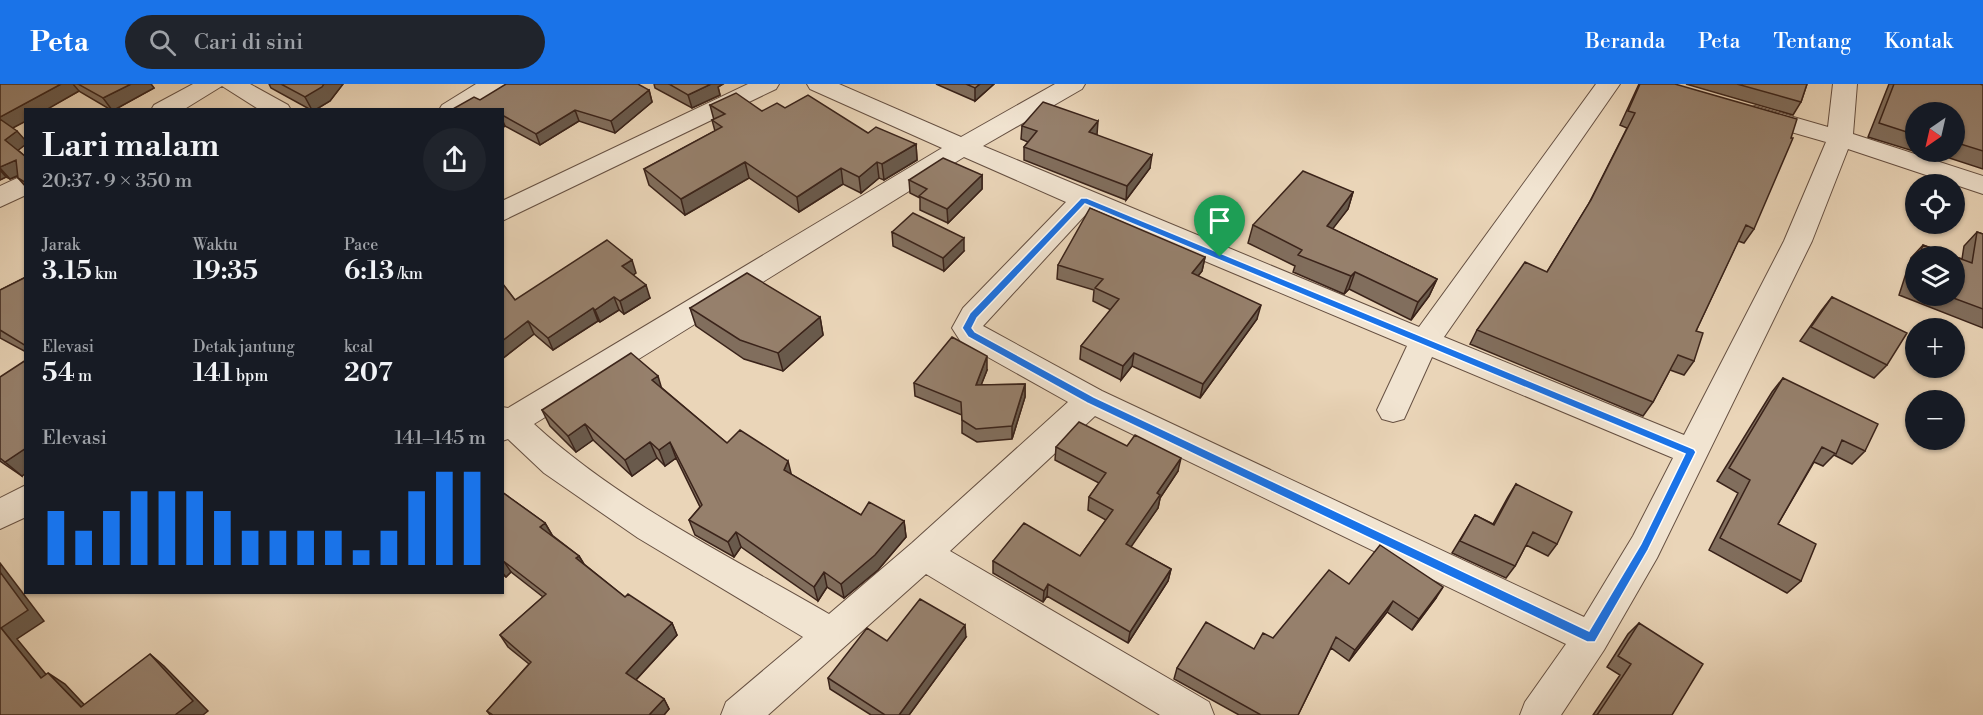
<!DOCTYPE html>
<html lang="id">
<meta charset="utf-8">
<style>
:root{--surface:#171b24;--page:#20242c;--text:#f1f3f6;--muted:#9ea1a6;--accent:#1a73e8}
body{margin:0;font-family:"Libre Bodoni",serif;background:var(--page);color:var(--text);height:100vh;display:flex;flex-direction:column;font-size:22px;white-space:nowrap}
*{box-sizing:border-box;margin:0}
p{font-size:20px;color:var(--muted)}
.icon{flex:none;width:33px;height:33px;fill:none;stroke:currentColor;stroke-width:2;stroke-linecap:round;stroke-linejoin:round}
.map{position:relative;flex:1;overflow:hidden}
.drawer{position:absolute;left:24px;top:24px;width:480px;height:486px;display:flex;flex-direction:column;background:var(--surface);border-radius:0px;box-shadow:0 2px 4px #0004}
.drawer>*{flex:none}
.needle{width:39px;rotate:214deg}
.buttons{position:absolute;left:1905px;top:18px;display:grid;gap:12px}
.buttons a{display:grid;place-items:center;width:60px;height:60px;border-radius:50%;background:var(--surface);box-shadow:0 2px 4px #0004;font-size:30px}
.pin{position:absolute;display:grid;place-items:center;width:51px;height:51px;color:#fff;margin:-62px -26px;border-radius:50% 50% 50% 0;rotate:-45deg;box-shadow:0 0 6px #0007}
.pin .icon{rotate:45deg}
.round{display:grid;place-items:center;flex:none;width:63px;height:63px;border-radius:32px;background:var(--page)}
.overview{display:flex;align-items:center;justify-content:space-between;height:102px;padding:0 18px}
h1{font-size:33px;font-weight:600;line-height:45px}
.stats{display:grid;grid-template-columns:repeat(3,1fr);gap:9px;height:102px;padding:6px 18px}
.stats div{display:grid;align-content:center}
.stats b{font-size:26px;font-weight:600}
.stats small{font-size:16px;font-weight:400}
.stats p{font-size:16px}
.chart{height:168px;padding:12px 18px}
.chart p{display:flex;justify-content:space-between}
.chart svg{width:100%;height:108px;margin-top:6px;stroke:var(--accent);stroke-width:6}
header{display:flex;align-items:center;gap:36px;box-sizing:border-box;height:84px;padding:0 30px;background:var(--accent);color:#fff}
header strong{font-size:28px}
nav{display:flex;gap:33px;margin-inline-start:auto;font-size:21px}
.search{width:420px;height:54px;background:var(--page);display:flex;align-items:center;gap:15px;box-sizing:border-box;padding:0 21px;border-radius:33px;color:var(--muted);font-size:22px}
.map>svg:first-child{display:block}
.lines{fill:none;stroke-linecap:round;stroke-linejoin:round}
.minor-casing{stroke:#665042;stroke-width:2}
.minor{fill:#f1e4d1;fill-rule:evenodd}
.wall{fill:#816e5d;stroke:#3a231a;stroke-width:1.5;fill-rule:evenodd}
.shaded-wall{fill:#695a4c;stroke:#3a231a;stroke-width:1.5}
.building{fill:#96806c;stroke:#3a231a;stroke-width:1.5}
.route{fill:#1a73e8;stroke:#fff;stroke-width:1.5;fill-rule:evenodd}
</style>
<header>
<strong>Peta</strong>
<div class="search"><svg class="icon" aria-label="search" viewBox="0 0 24 24"><circle cx="10" cy="10" r="6"/><path d="M15 15l6 6"/></svg>Cari di sini</div>
<nav><a>Beranda</a><a>Peta</a><a>Tentang</a><a>Kontak</a></nav>
</header>
<div class="map">
<svg width="1983" height="631" viewBox="0 0 1983 631">
<rect width="100%" height="100%" fill="#ead5b8"/>
<filter id="stains"><feTurbulence type="fractalNoise" baseFrequency=".00333" numOctaves="4"/><feColorMatrix values="0 0 0 0 .2 0 0 0 0 .09 0 0 0 0 .02 0 0 0 .5 -.17"/></filter>
<radialGradient id="worn" r=".72"><stop offset=".6" stop-color="#630" stop-opacity="0"/><stop offset="1" stop-color="#630" stop-opacity=".3"/></radialGradient>
<g class="lines">
<defs>
<path id="minor" d="M 193,0 L 250,0 L 288,21 L 291,26 L 260,26 L 222,2 L 183,26 L 151,26 L 154,21 Z
M 476,0 L 505,0 L 502,5 L 469,26 L 439,26 L 442,21 Z
M 748,0 L 779,0 L 776,5 L 502,137 L 502,117 Z
M 807,0 L 839,0 L 961,53 L 1055,0 L 1085,0 L 1082,5 L 983,62 L 1419,243 L 1596,0 L 1620,0 L 1444,253 L 1684,351 L 1784,157 L 1826,58 L 1746,35 L 1743,30 L 1746,25 L 1755,22 L 1828,43 L 1833,0 L 1857,0 L 1853,50 L 1983,92 L 1983,110 L 1848,65 L 1812,157 L 1657,474 L 1604,566 L 1561,631 L 1520,631 L 1525,618 L 1566,560 L 1095,332 L 950,467 L 1209,618 L 1214,631 L 1160,631 L 926,490 L 768,631 L 721,631 L 726,618 L 803,553 L 638,454 L 544,389 L 508,355 L 502,357 L 502,323 L 508,324 L 942,64 L 810,5 ZM 964,73 L 1066,118 L 963,224 L 952,244 L 961,258 L 1068,318 L 912,459 L 829,530 C 729,472 620,419 534,340 ZM 1088,128 L 1407,262 L 1377,326 L 1382,335 L 1393,338 L 1404,335 L 1432,273 L 1673,374 L 1633,452 L 1584,533 L 1102,307 L 983,242 Z
M 26,90 L 26,111 L 0,123 L 0,102 Z
M 26,401 L 26,433 L 0,445 L 0,414 Z"/>
</defs>
<use href="#minor" class="minor-casing"/>
<use href="#minor" class="minor"/>
</g>
<path class="wall" d="M 0,0 L 151,0 L 154,4 L 114,26 L 111,26 L 79,7 L 12,44 L 26,60 L 18,66 L 26,73 L 26,103 L 18,94 L 18,92 L 10,95 L 6,93 L 0,96 Z
M 269,0 L 343,0 L 330,17 L 315,26 L 311,26 L 271,4 Z
M 654,0 L 723,0 L 718,3 L 720,11 L 692,24 L 655,4 Z
M 936,0 L 994,0 L 975,17 Z
M 1639,0 L 1675,0 L 1754,145 L 1744,159 L 1738,157 L 1696,247 L 1694,277 L 1684,291 L 1670,286 L 1653,318 L 1643,332 L 1470,260 L 1477,246 L 1547,188 L 1588,121 L 1627,44 L 1620,41 Z
M 1686,0 L 1807,0 L 1801,18 L 1793,31 Z
M 1889,0 L 1980,0 L 1983,1 L 1983,85 L 1931,68 L 1954,68 L 1954,28 L 1916,28 L 1916,68 L 1929,68 L 1926,71 L 1868,53 Z
M 649,6 L 652,18 L 615,49 L 579,37 L 540,61 L 505,42 L 502,44 L 502,26 L 480,16 Z
M 710,21 L 762,27 L 785,24 L 868,49 L 916,60 L 917,76 L 884,96 L 879,94 L 861,109 L 843,100 L 799,128 L 749,94 L 685,131 L 649,101 L 644,85 L 715,47 L 712,36 L 714,36 Z
M 1022,42 L 1097,51 L 1150,84 L 1126,116 L 1024,76 L 1024,63 L 1028,58 L 1021,55 Z
M 982,91 L 982,105 L 948,139 L 920,126 L 920,114 L 910,109 L 909,96 Z
M 1353,108 L 1348,125 L 1332,145 L 1437,195 L 1429,212 L 1411,236 L 1349,205 L 1344,210 L 1293,188 L 1295,182 L 1248,159 L 1253,141 Z
M 892,148 L 964,167 L 944,187 L 893,162 Z
M 1977,148 L 1983,150 L 1983,244 L 1899,211 L 1911,174 L 1923,161 L 1962,175 L 1964,162 ZM 1916,172 L 1954,172 L 1954,212 L 1916,212 Z
M 1205,173 L 1202,187 L 1198,192 L 1257,235 L 1200,314 L 1132,282 L 1121,296 L 1080,275 L 1081,262 L 1111,226 L 1093,217 L 1094,206 L 1057,195 L 1058,181 Z
M 636,189 L 633,191 L 650,214 L 624,230 L 619,226 L 600,238 L 598,237 L 553,266 L 534,250 L 502,275 L 502,199 L 515,216 Z
M 26,193 L 26,268 L 0,254 L 0,206 Z
M 1832,213 L 1887,281 L 1874,294 L 1800,257 L 1821,227 Z
M 690,224 L 820,233 L 823,251 L 783,287 L 744,275 L 696,242 Z
M 987,286 L 981,301 L 1025,300 L 1025,313 L 1012,355 L 977,358 L 962,349 L 962,331 L 915,312 L 914,299 Z
M 0,293 L 22,392 L 0,377 Z
M 1783,294 L 1865,367 L 1852,380 L 1834,371 L 1823,382 L 1814,378 L 1778,440 L 1801,497 L 1787,509 L 1709,466 L 1738,409 L 1717,397 L 1772,308 Z
M 662,304 L 727,359 L 792,391 L 861,431 L 904,437 L 906,453 L 878,486 L 844,514 L 827,503 L 818,517 L 741,463 L 734,473 L 695,451 L 689,436 L 700,423 L 676,374 L 665,382 L 657,374 L 632,392 L 593,356 L 576,368 L 550,342 L 542,326 Z
M 1127,362 L 1178,387 L 1160,414 L 1158,424 L 1130,463 L 1171,485 L 1168,497 L 1128,559 L 1047,512 L 1043,518 L 993,489 L 993,477 L 1080,472 L 1106,436 L 1088,426 L 1089,413 L 1099,399 L 1055,376 L 1056,363 Z
M 1516,400 L 1557,460 L 1548,472 L 1526,461 L 1515,482 L 1506,494 L 1452,469 L 1475,431 L 1493,440 L 1508,413 Z
M 502,408 L 545,439 L 552,451 L 579,472 L 584,480 L 625,513 L 672,539 L 677,551 L 636,596 L 664,615 L 669,625 L 664,631 L 490,631 L 487,627 L 529,580 L 508,563 L 500,551 L 543,513 L 511,488 L 506,493 L 502,490 Z
M 1349,500 L 1436,514 L 1412,546 L 1387,528 L 1349,577 L 1331,564 L 1298,631 L 1239,631 L 1174,595 L 1177,584 L 1254,565 L 1273,554 Z
M 1639,539 L 1672,631 L 1593,631 L 1620,591 L 1607,583 L 1628,550 Z
M 966,553 L 909,631 L 871,631 L 830,605 L 828,594 L 887,557 Z"/>
<path class="shaded-wall" d="M 61,0 L 73,0 L 79,7 L 46,26 L 26,26 L 26,37 L 9,46 L 0,36 L 0,33 Z
M 131,0 L 151,0 L 154,4 L 114,26 L 112,26 L 103,14 Z
M 324,0 L 343,0 L 330,17 L 315,26 L 312,26 L 305,13 Z
M 711,0 L 723,0 L 718,3 L 720,11 L 692,24 L 688,11 Z
M 980,0 L 994,0 L 975,17 L 975,4 Z
M 649,6 L 652,18 L 615,49 L 611,37 Z
M 575,26 L 579,37 L 540,61 L 536,50 Z
M 502,35 L 505,42 L 502,44 Z
M 1098,37 L 1097,51 L 1089,48 Z
M 17,47 L 26,57 L 26,60 L 16,68 L 5,56 Z
M 916,60 L 917,76 L 884,96 L 882,80 Z
M 1152,71 L 1150,84 L 1126,116 L 1127,102 Z
M 16,76 L 26,88 L 10,95 L 0,84 L 0,83 Z
M 745,78 L 749,94 L 685,131 L 681,115 Z
M 877,78 L 879,94 L 861,109 L 859,93 Z
M 841,84 L 843,100 L 799,128 L 797,113 Z
M 0,86 L 6,93 L 0,96 Z
M 982,91 L 982,105 L 948,139 L 947,125 Z
M 1353,108 L 1348,125 L 1321,160 L 1327,142 Z
M 964,154 L 964,167 L 944,187 L 943,174 Z
M 1205,173 L 1202,187 L 1189,203 L 1192,189 Z
M 632,176 L 636,189 L 627,195 L 622,182 Z
M 1355,188 L 1349,205 L 1344,210 L 1351,192 Z
M 1437,195 L 1429,212 L 1411,236 L 1418,218 Z
M 646,201 L 650,214 L 624,230 L 620,217 Z
M 614,213 L 619,226 L 600,238 L 595,226 Z
M 1261,221 L 1257,235 L 1200,314 L 1203,300 Z
M 593,224 L 598,237 L 553,266 L 548,254 Z
M 820,233 L 823,251 L 783,287 L 778,269 Z
M 528,237 L 534,250 L 502,275 L 502,257 Z
M 1134,269 L 1132,282 L 1121,296 L 1123,282 Z
M 987,272 L 987,286 L 976,314 L 976,301 Z
M 658,292 L 663,309 L 652,296 Z
M 1025,300 L 1025,313 L 1012,355 L 1012,342 Z
M 585,340 L 593,356 L 576,368 L 568,352 Z
M 650,358 L 657,374 L 632,392 L 625,376 Z
M 670,358 L 676,374 L 665,382 L 659,366 Z
M 26,364 L 26,389 L 22,392 L 5,378 Z
M 1181,374 L 1178,387 L 1160,414 L 1158,424 L 1124,473 L 1126,460 L 1157,409 Z
M 788,377 L 792,393 L 784,386 Z
M 904,437 L 906,453 L 878,486 L 844,514 L 841,500 Z
M 545,439 L 552,451 L 548,455 L 540,443 Z
M 736,448 L 741,463 L 734,473 L 728,458 Z
M 579,472 L 586,484 L 576,474 Z
M 503,476 L 511,488 L 506,493 L 502,488 Z
M 0,479 L 44,537 L 17,555 L 58,605 L 41,594 L 1,544 Z
M 1171,485 L 1168,497 L 1128,559 L 1130,548 Z
M 824,488 L 827,503 L 818,517 L 814,503 Z
M 1048,500 L 1047,512 L 1043,518 L 1044,507 Z
M 1443,503 L 1436,514 L 1412,546 L 1419,535 Z
M 1393,517 L 1387,528 L 1349,577 L 1355,566 Z
M 672,539 L 677,551 L 632,600 L 626,589 Z
M 965,541 L 966,553 L 909,631 L 899,631 Z
M 150,570 L 164,582 L 208,627 L 203,631 L 175,631 Z
M 48,589 L 65,600 L 94,631 L 81,623 Z
M 664,615 L 669,625 L 664,631 L 649,631 Z"/>
<path class="building" d="M 0,0 L 61,0 L 0,33 Z
M 78,0 L 131,0 L 103,14 Z
M 281,0 L 324,0 L 322,3 L 305,13 Z
M 506,0 L 638,0 L 649,6 L 611,37 L 575,26 L 536,50 L 502,31 L 502,26 L 451,26 L 474,13 L 480,16 Z
M 669,0 L 711,0 L 688,11 Z
M 966,0 L 980,0 L 975,4 Z
M 1640,0 L 1675,0 L 1797,35 L 1791,54 L 1793,54 L 1754,145 L 1746,141 L 1696,247 L 1703,249 L 1694,277 L 1678,271 L 1653,318 L 1477,246 L 1525,178 L 1547,188 L 1591,116 L 1635,29 L 1628,27 Z
M 1737,0 L 1807,0 L 1801,18 Z
M 1894,0 L 1980,0 L 1983,1 L 1983,67 L 1954,58 L 1954,28 L 1916,28 L 1916,51 L 1879,39 Z
M 736,9 L 762,27 L 777,19 L 785,24 L 808,11 L 868,49 L 876,43 L 916,60 L 882,80 L 877,78 L 859,93 L 841,84 L 797,113 L 745,78 L 681,115 L 644,85 L 722,43 L 712,36 L 725,30 L 710,21 Z
M 1043,18 L 1098,37 L 1089,48 L 1152,71 L 1127,102 L 1024,63 L 1037,47 L 1022,42 Z
M 0,35 L 17,47 L 5,56 L 26,73 L 26,99 L 18,94 L 16,76 L 0,83 Z
M 943,74 L 982,91 L 947,125 L 919,112 L 927,105 L 909,96 Z
M 1303,87 L 1353,108 L 1327,142 L 1437,195 L 1418,218 L 1355,188 L 1351,192 L 1298,171 L 1302,166 L 1253,141 Z
M 1090,124 L 1205,173 L 1192,189 L 1261,221 L 1203,300 L 1134,269 L 1123,282 L 1081,262 L 1119,215 L 1095,204 L 1103,195 L 1058,181 Z
M 913,129 L 964,154 L 943,174 L 892,148 Z
M 1977,148 L 1983,150 L 1983,225 L 1948,212 L 1954,212 L 1954,172 L 1919,172 L 1923,161 L 1972,179 Z
M 607,156 L 632,176 L 622,182 L 646,201 L 620,217 L 614,213 L 595,226 L 593,224 L 548,254 L 528,237 L 502,257 L 502,199 L 515,216 Z
M 1916,183 L 1916,199 L 1911,197 Z
M 747,189 L 820,233 L 778,269 L 740,256 L 690,224 Z
M 26,193 L 26,262 L 0,246 L 0,206 Z
M 1832,213 L 1907,249 L 1887,281 L 1811,243 Z
M 952,253 L 987,272 L 976,301 L 1025,300 L 1012,342 L 976,345 L 962,336 L 961,318 L 914,299 Z
M 631,269 L 658,292 L 652,296 L 727,359 L 740,346 L 788,377 L 784,386 L 861,431 L 869,418 L 904,437 L 875,471 L 841,500 L 824,488 L 814,503 L 736,448 L 728,458 L 689,436 L 702,421 L 670,358 L 659,366 L 650,358 L 625,376 L 585,340 L 568,352 L 542,326 Z
M 26,276 L 26,364 L 5,378 L 0,374 L 0,293 Z
M 1783,294 L 1878,340 L 1865,367 L 1842,356 L 1836,370 L 1822,363 L 1778,440 L 1816,460 L 1801,497 L 1720,454 L 1750,396 L 1729,384 Z
M 1079,338 L 1127,362 L 1135,351 L 1181,374 L 1157,409 L 1160,411 L 1126,460 L 1171,485 L 1130,548 L 1048,500 L 1044,507 L 993,477 L 1024,439 L 1080,472 L 1113,426 L 1089,413 L 1106,389 L 1056,363 Z
M 1516,400 L 1572,428 L 1557,460 L 1533,448 L 1515,482 L 1460,457 L 1475,431 L 1494,441 Z
M 502,408 L 545,439 L 540,443 L 579,472 L 576,474 L 625,513 L 628,510 L 672,539 L 626,589 L 664,615 L 649,631 L 493,631 L 487,627 L 531,578 L 500,551 L 546,510 L 502,476 Z
M 1380,461 L 1443,503 L 1419,535 L 1393,517 L 1355,566 L 1336,553 L 1298,631 L 1261,631 L 1177,584 L 1206,538 L 1254,565 L 1263,549 L 1273,554 L 1329,486 L 1349,500 Z
M 0,488 L 28,526 L 1,544 L 41,594 L 48,589 L 81,623 L 150,570 L 193,617 L 175,631 L 0,631 Z
M 920,515 L 965,541 L 899,631 L 885,631 L 828,594 L 867,544 L 887,557 Z
M 1639,539 L 1703,580 L 1672,631 L 1597,631 L 1631,580 L 1618,572 Z"/>
<path class="route" d="M 1081,114 L 1087,114 L 1694,365 L 1696,368 L 1648,466 L 1595,558 L 1587,558 L 1087,319 L 968,253 L 962,244 L 970,229 ZM 1085,120 L 1685,370 L 1641,460 L 1589,547 L 1094,313 L 975,248 L 972,244 L 977,234 Z"/>
<rect width="100%" height="100%" filter="url(#stains)"/>
<rect width="100%" height="100%" fill="url(#worn)"/>
</svg>
<div class="buttons">
<a><svg class="needle" viewBox="-14 -14 28 28"><path d="M0-13l5 13h-10z" fill="#e53935"/><path d="M0 13l5-13h-10z" fill="#9ea1a6"/></svg></a>
<a><svg class="icon" aria-label="locate" viewBox="0 0 24 24"><circle cx="12" cy="12" r="6"/><path d="M12 2v4M12 18v4M2 12h4M18 12h4"/></svg></a>
<a><svg class="icon" aria-label="layers" viewBox="0 0 24 24"><path d="M12 4l9 5-9 5-9-5zM3 14l9 5 9-5"/></svg></a>
<a>+</a>
<a>−</a>
</div>
<div class="pin" style="left:1220px;top:173px;background:#1e9e55"><svg class="icon" aria-label="arrive" viewBox="0 0 24 24"><path d="M6 21V4h12l-3 4 3 4H6"/></svg></div>
<section class="drawer">
<div class="overview"><div><h1>Lari malam</h1><p>20:37 · 9 × 350 m</p></div><a class="round"><svg class="icon" aria-label="share" viewBox="0 0 24 24"><path d="M12 15V3M7 8l5-5 5 5M5 13v7h14v-7"/></svg></a></div>
<div class="stats">
<div><p>Jarak</p><b>3.15<small> km</small></b></div>
<div><p>Waktu</p><b>19:35</b></div>
<div><p>Pace</p><b>6:13<small> /km</small></b></div>
</div>
<div class="stats">
<div><p>Elevasi</p><b>54<small> m</small></b></div>
<div><p>Detak jantung</p><b>141<small> bpm</small></b></div>
<div><p>kcal</p><b>207</b></div>
</div>
<div class="chart"><p><span>Elevasi</span>141–145 m</p>
<svg viewBox="0 0 160 44" preserveAspectRatio="none"><path d="M5 44V22M15 44V30M25 44V22M35 44V14M45 44V14M55 44V14M65 44V22M75 44V30M85 44V30M95 44V30M105 44V30M115 44V38M125 44V30M135 44V14M145 44V6M155 44V6"/></svg>
</div>
</section>
</div>
